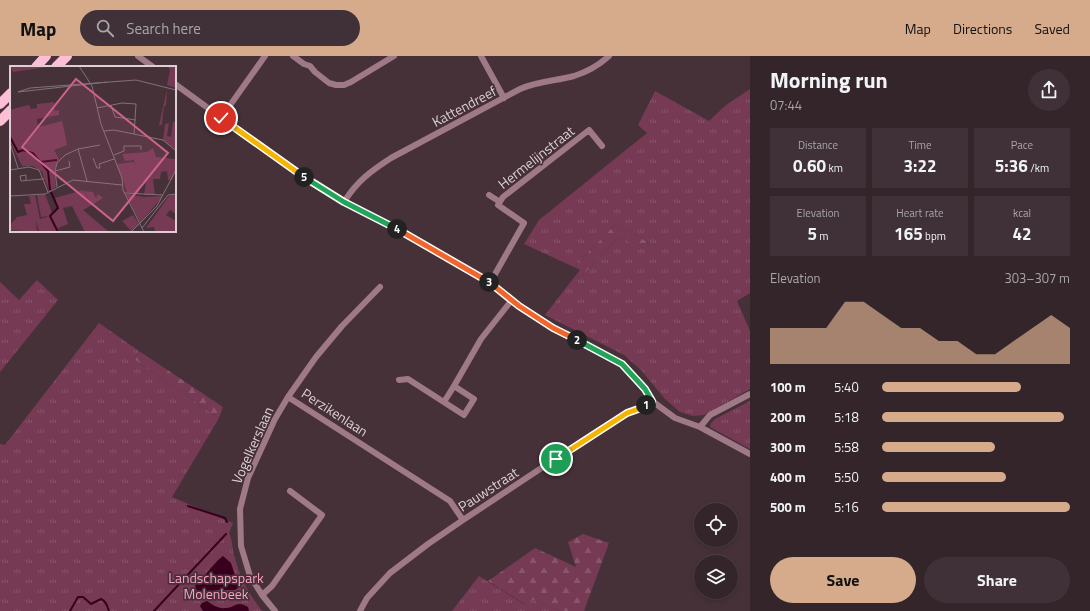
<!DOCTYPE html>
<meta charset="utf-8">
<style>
:root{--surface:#34252b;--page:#3f3137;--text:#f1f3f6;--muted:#a9a5a9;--line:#4e4247;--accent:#d6ab8b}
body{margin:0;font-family:"Titillium Web",sans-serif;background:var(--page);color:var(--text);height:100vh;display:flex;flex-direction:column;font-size:15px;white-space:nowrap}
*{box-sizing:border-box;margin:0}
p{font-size:13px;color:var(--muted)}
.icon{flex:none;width:22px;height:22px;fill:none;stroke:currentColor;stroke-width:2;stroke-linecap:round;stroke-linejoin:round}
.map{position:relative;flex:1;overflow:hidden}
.sheet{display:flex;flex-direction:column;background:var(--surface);width:340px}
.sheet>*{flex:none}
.buttons{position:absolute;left:694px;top:447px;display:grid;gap:8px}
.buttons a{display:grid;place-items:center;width:44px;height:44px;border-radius:50%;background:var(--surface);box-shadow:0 2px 6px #0003,0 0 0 1px var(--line);font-size:20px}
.pin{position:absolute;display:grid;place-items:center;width:34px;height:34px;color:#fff;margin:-17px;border:2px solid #fff;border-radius:50%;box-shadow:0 1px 4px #0007}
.km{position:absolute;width:20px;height:20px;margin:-10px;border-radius:50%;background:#222;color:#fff;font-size:11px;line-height:20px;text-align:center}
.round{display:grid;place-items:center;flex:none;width:42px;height:42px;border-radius:21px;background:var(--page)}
.head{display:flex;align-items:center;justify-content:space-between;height:68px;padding:0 20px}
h1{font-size:22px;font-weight:700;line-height:30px}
.figures{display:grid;grid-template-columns:repeat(3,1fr);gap:6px;height:68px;padding:4px 20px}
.figures div{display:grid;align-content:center;border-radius:0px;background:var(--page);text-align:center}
.figures b{font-size:17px;font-weight:700}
.figures small{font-size:11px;font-weight:400}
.figures p{font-size:11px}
.chart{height:112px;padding:8px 20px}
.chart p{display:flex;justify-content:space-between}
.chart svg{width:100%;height:72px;margin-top:4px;fill:var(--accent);opacity:.7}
.primary-button{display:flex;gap:8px;margin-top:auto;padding:8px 20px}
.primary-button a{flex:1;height:46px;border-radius:24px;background:var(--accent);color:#111;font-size:16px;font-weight:700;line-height:46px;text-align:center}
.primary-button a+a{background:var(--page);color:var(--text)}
ul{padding:0 20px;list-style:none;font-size:13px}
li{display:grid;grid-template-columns:64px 48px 1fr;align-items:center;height:30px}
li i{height:10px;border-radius:5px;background:var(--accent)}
header{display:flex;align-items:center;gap:24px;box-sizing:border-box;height:56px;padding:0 20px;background:var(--accent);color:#111}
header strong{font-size:19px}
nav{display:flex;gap:22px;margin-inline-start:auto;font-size:14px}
.search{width:280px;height:36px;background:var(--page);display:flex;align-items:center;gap:10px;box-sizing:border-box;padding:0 14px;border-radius:22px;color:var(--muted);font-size:15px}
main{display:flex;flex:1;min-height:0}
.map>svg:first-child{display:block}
.grass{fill:url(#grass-tufts)}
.forest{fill:url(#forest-firs)}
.water{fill:#39001e}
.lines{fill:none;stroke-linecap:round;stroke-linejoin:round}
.stream{stroke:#39001e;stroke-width:2}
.minor{stroke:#a07987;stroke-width:6}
.primary{stroke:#fdbed6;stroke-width:10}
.split-1-casing{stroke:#fff;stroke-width:8}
.split-2-casing{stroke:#fff;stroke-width:8}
.split-3-casing{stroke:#fff;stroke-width:8}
.split-4-casing{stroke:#fff;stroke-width:8}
.split-5-casing{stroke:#fff;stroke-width:8}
.split-6-casing{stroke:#fff;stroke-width:8}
.split-1{stroke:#f5b400;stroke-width:5}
.split-2{stroke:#22a559;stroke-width:5}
.split-3{stroke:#f0652b;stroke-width:5}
.split-4{stroke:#f0652b;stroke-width:5}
.split-5{stroke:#22a559;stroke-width:5}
.split-6{stroke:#f5b400;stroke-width:5}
.labels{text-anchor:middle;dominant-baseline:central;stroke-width:3.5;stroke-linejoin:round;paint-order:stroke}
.street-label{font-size:14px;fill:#ddd0d4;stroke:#463139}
.park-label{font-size:14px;fill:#fa9fc3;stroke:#463139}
.inset-river{fill:none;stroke:#39001e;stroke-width:2}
.inset-road{fill:none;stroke:#827177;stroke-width:1}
.view{fill:#cd628b;fill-opacity:0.15;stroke:#cd628b;stroke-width:2}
.inset-edge{fill:none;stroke:#ddd0d4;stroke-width:2}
</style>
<header>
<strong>Map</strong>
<div class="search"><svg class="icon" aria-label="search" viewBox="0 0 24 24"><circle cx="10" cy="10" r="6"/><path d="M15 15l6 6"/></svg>Search here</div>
<nav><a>Map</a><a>Directions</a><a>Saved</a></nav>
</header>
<main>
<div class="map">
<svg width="750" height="555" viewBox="0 0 750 555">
<defs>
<pattern id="grass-tufts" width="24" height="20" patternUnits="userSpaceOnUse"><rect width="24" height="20" fill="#763a54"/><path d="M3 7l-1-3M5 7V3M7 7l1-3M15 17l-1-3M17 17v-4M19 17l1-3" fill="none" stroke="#89556c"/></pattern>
<pattern id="forest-firs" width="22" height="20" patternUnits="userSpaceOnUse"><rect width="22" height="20" fill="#763a54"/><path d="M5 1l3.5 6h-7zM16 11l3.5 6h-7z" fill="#89556c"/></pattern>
</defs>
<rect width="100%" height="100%" fill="#463139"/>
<path class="grass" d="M 750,33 L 750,237 L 737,245 L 750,275 L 750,333 L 704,359 L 693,360 L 680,356 L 665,343 L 641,314 L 624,299 L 545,259 L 576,219 L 580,222 L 619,181 L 644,192 L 648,186 L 615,169 L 574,211 L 524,188 L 539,164 L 647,77 L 638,69 L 655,35 L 709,65 L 726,49 Z
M 37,224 L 58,244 L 0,316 L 0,226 L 19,244 Z
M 99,267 L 139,295 L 134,303 L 219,362 L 172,441 L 233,467 L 229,477 C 233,485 232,494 235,502 C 240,522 249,538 262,555 L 0,555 L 0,388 L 5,389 Z
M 750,345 L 750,393 L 710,371 L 711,367 L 715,363 Z
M 479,520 L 524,548 L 533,544 L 560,555 L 452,555 Z"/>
<path class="forest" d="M 615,169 L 648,186 L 644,192 L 619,181 L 580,222 L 576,219 L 580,214 L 574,211 Z
M 139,295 L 223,351 L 219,362 L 134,303 Z
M 583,478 L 609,487 L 584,555 L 560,555 L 533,544 L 525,548 L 488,525 L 535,492 L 576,511 L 568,486 Z"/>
<path class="water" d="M 223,500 L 231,507 L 239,531 L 235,534 L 217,534 L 201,538 L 197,535 L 195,530 L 218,504 Z
M 207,545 C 213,549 218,553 226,552 C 236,551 237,544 248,551 L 249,555 L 203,555 L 200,550 L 202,547 Z"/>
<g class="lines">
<path class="stream" d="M 188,450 L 225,462 L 227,466
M 70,555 L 78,541 L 83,541 L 91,548 L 101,543 C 107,546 107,550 109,555
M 154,555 L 226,478"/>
<path class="minor" d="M 138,0 L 153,11
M 293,0 L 304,8 L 310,10 L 315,16 L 329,27 L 336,29 L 344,29 L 351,26 L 394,0
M 481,0 L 504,42
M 175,28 L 282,106 L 320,132 L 344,146 L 414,182 L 490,227 L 511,245 L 553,272 L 622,308 L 645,333 L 652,345 L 675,362 L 700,371 L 750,398
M 221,62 L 265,0
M 489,139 L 500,146
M 344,146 C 357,125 371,115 391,102 L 520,33 C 538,25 556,25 574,20 C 587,16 599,9 609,0
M 490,227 L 524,167 L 498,149 L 503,141 L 589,74 L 602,90
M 380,231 L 342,270 L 316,301 L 288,341 L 450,445 L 463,464
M 399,324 L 408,323 L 464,359 L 474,343 L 454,330 L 481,283 L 511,245
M 444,346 L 454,330
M 700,371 L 710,359 L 750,338
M 262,539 L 272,530 L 322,459 L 290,435
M 275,555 L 262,539 L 250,520 L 241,490 L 240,453 L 248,422 L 275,363 L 288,341
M 360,555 L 367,542 L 390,517 L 428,488 L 463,464 L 599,374 L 627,357 L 641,352 L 652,345"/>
<path class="primary" d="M 36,11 L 46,0
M 56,11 L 67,0
M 0,48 L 11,37
M 0,65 L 11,54"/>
</g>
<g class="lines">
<defs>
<path id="split-1" d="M 556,403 L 627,357 L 641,352 L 646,349"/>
<path id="split-2" d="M 577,284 L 622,308 L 645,333 L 652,345 L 646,349"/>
<path id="split-3" d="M 489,226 L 519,250 L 553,272 L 577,284"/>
<path id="split-4" d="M 397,173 L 489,226"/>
<path id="split-5" d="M 304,121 L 344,146 L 397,173"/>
<path id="split-6" d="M 221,62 L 304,121"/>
</defs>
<use href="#split-1" class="split-1-casing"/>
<use href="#split-2" class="split-2-casing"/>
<use href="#split-3" class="split-3-casing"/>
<use href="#split-4" class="split-4-casing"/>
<use href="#split-5" class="split-5-casing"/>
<use href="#split-6" class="split-6-casing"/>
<use href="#split-1" class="split-1"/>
<use href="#split-2" class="split-2"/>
<use href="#split-3" class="split-3"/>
<use href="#split-4" class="split-4"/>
<use href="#split-5" class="split-5"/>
<use href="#split-6" class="split-6"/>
</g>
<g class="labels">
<g class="street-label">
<text transform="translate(464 50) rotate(-28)">Kattendreef</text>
<text transform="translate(536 101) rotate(-38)">Hermelijnstraat</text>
<text transform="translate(335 356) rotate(33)">Perzikenlaan</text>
<text transform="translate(252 389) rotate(-66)">Vogelkerslaan</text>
<text transform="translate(488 433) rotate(-33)">Pauwstraat</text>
</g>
<g class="park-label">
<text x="216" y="521">Landschapspark<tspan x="216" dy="16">Molenbeek</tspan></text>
</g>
</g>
<g transform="translate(10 10)">
<rect width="166" height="166" fill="#463139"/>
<path d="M 158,0 L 166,0 L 166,22 L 157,19 L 160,5 ZM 44,36 L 45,45 L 49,44 L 49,49 L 27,53 L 27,38 ZM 19,39 L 29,61 L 52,55 L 54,63 L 57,79 L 44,84 L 49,93 L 44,104 L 46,121 L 39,125 L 32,106 L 23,100 L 12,100 L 0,75 L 0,44 ZM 163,56 L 166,56 L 166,85 L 153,74 L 155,58 L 159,57 L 157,70 L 161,71 ZM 143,82 L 146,91 L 166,93 L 166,103 L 162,114 L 158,114 L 157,105 L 151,106 L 150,113 L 143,113 L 145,129 L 134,129 L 136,116 L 132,116 L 128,128 L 117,126 L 107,98 L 124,96 L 126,100 L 124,94 L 115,95 L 112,88 L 137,86 ZM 73,124 L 82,139 L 73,144 L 99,166 L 75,166 L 62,140 L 53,142 L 58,158 L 48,162 L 49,166 L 29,166 L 26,154 L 27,166 L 0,164 L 0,159 L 7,151 L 17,149 L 14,138 L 21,138 L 19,130 L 25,129 L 30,153 L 39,150 L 31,151 L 27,129 L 35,128 L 42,147 L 48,143 L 45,132 ZM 116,128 L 134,131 L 153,130 L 130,157 ZM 166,128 L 166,148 L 160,144 L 156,149 L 166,155 L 166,166 L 145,166 L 144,161 L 136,162 L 159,130 ZM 123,149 L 129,158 L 121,165 L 112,155 Z" fill="#763a54"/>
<path d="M 157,23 L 156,40 L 154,40 L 152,59 L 149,59 ZM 19,39 L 21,43 L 27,42 L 27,58 L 7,65 L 0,63 L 0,44 ZM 74,125 L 83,126 L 86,132 L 88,128 L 93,132 L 82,139 Z" fill="#763a54"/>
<path d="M 0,0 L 44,0 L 3,6 Z" fill="#763a54"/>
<path class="inset-river" d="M 0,71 L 8,86 L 13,84 L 23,87 L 38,105 L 40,124M 30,96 L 47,94M 41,126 L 48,142 L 40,150 L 48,166"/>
<path class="inset-road" d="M 69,0 L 82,20 L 91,58 L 112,112 L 113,124 L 134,166M 97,16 L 8,26 L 20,22 L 126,14 L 166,24M 101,39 L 105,51 L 126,54M 87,42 L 112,37 L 126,38 L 124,68M 94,65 L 104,64 L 153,74 L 166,85M 0,77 L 8,102M 104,89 L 114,85 L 114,80 L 131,80 L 131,84M 83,92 L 87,102 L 90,102 L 89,98 L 104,93M 0,104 L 19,101 L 29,104 L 38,126M 45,105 L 60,101 L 59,95M 16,115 L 16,109 L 10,110 L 11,115 L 33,113 L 34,112M 77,115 L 68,83 L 90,79M 47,121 L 45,105 L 47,97 L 55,89 L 68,83M 115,127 L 153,129M 0,130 L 35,128 L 63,114 L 112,119M 132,162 L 158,129 L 166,128M 121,166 L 147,140 L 166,104"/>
<path class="view" d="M 66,13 L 158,87 L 103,155 L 12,81 Z"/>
<rect width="166" height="166" class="inset-edge"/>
</g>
</svg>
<div class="buttons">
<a><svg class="icon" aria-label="locate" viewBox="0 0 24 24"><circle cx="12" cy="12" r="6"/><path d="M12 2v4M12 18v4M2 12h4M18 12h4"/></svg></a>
<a><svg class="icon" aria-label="layers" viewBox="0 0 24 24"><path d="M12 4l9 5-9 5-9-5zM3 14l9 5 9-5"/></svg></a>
</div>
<div class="pin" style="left:556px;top:403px;background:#1e9e55"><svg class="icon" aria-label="arrive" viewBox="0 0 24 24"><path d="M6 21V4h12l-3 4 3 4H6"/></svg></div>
<div class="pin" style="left:221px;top:62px;background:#d93025"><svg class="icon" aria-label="check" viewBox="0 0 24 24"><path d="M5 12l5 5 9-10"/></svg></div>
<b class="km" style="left:646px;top:349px">1</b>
<b class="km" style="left:577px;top:284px">2</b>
<b class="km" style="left:489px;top:226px">3</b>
<b class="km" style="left:397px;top:173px">4</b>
<b class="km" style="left:304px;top:121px">5</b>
</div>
<section class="sheet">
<div class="head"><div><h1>Morning run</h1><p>07:44</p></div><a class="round"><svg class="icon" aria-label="share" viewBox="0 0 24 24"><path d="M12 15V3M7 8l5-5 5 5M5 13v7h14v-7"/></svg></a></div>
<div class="figures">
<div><p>Distance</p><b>0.60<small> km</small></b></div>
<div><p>Time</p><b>3:22</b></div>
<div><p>Pace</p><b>5:36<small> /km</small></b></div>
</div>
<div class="figures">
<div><p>Elevation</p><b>5<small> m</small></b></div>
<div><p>Heart rate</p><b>165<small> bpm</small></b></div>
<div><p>kcal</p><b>42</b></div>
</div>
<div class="chart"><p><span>Elevation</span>303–307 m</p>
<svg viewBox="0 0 160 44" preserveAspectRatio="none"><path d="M0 44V22L10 22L20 22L30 22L40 6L50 6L60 14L70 22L80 22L90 30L100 30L110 38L120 38L130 30L140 22L150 14L160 22V44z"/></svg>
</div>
<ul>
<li><b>100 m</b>5:40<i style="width:74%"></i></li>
<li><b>200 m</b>5:18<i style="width:97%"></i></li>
<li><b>300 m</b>5:58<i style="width:60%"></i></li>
<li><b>400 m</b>5:50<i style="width:66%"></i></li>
<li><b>500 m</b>5:16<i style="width:100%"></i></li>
</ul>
<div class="primary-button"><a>Save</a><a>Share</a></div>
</section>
</main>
